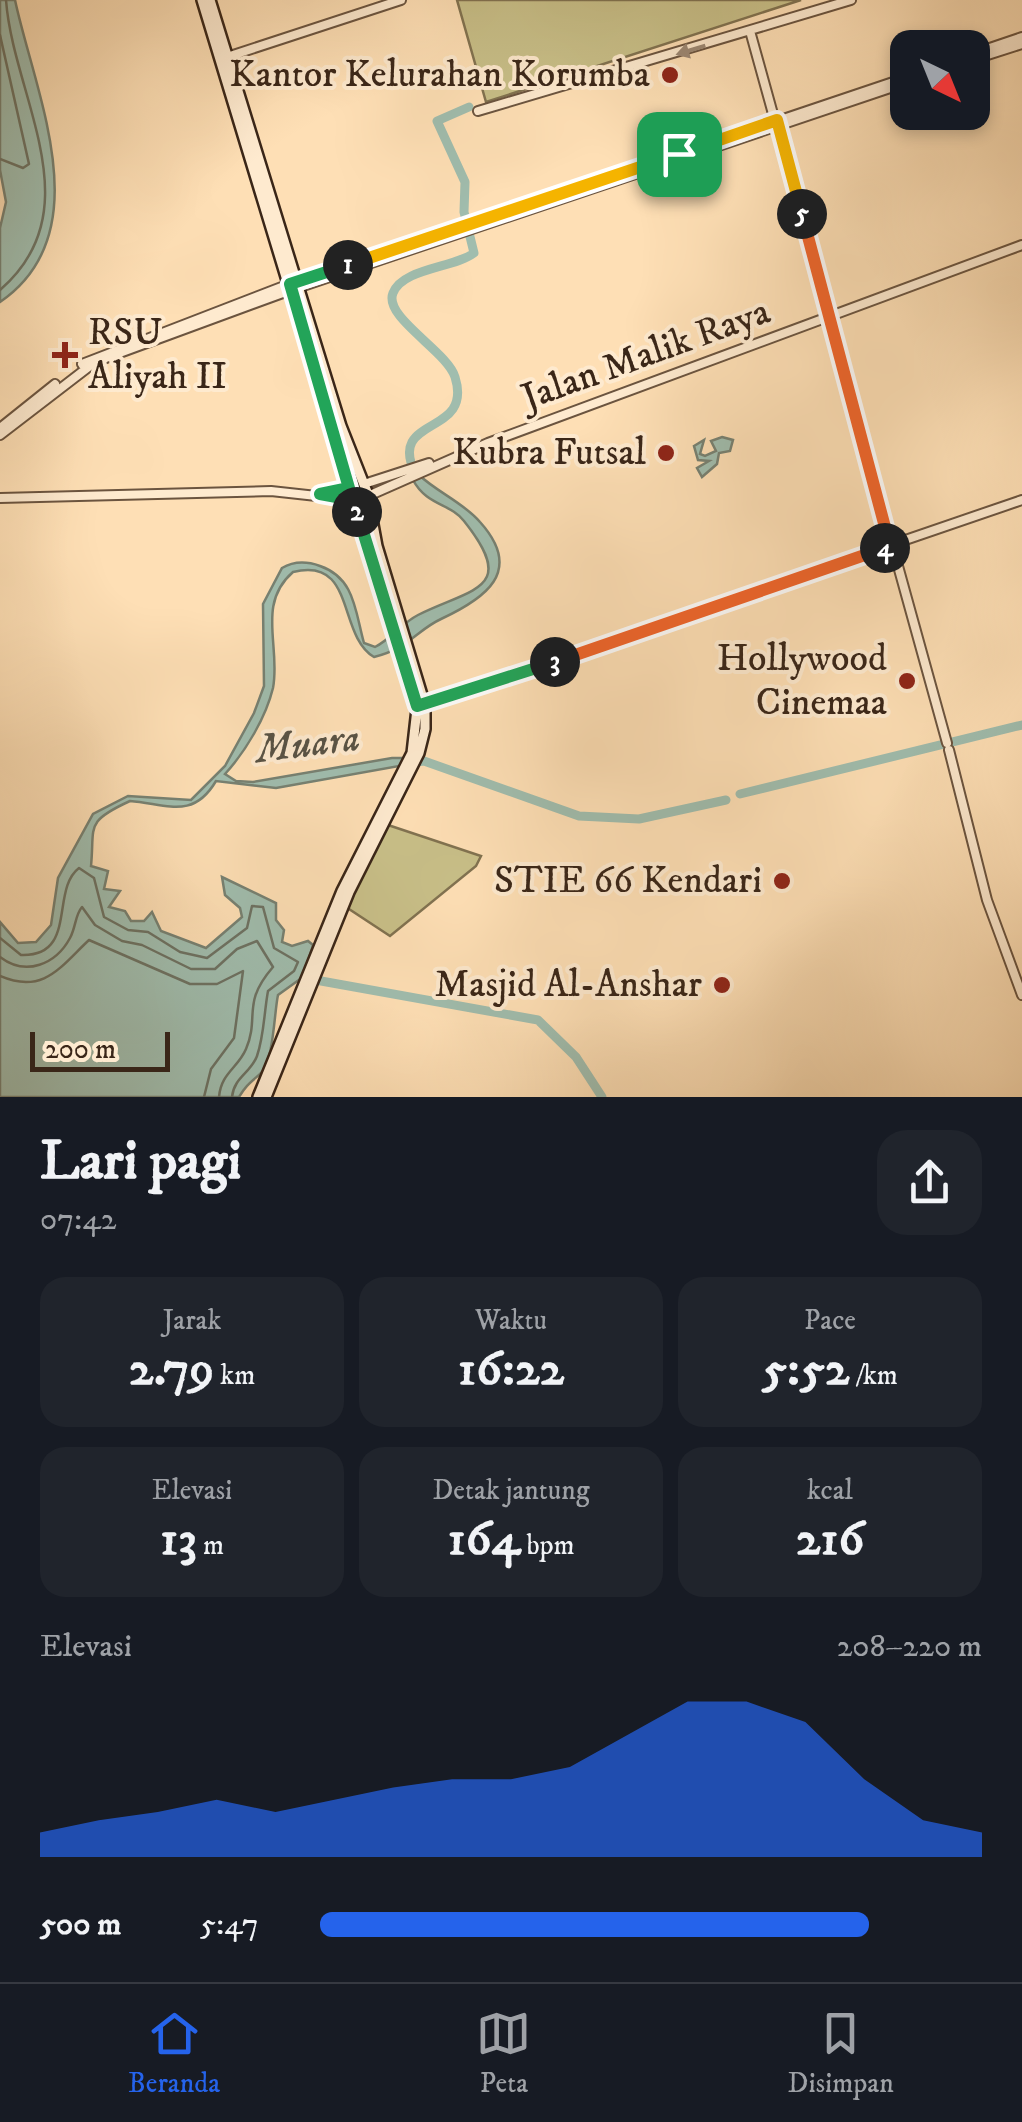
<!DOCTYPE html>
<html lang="id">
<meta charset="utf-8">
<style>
:root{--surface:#171b24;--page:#20242c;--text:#f1f3f6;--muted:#9ea1a6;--line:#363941;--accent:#2563eb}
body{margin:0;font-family:"IM FELL DW Pica",serif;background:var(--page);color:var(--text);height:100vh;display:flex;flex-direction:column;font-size:38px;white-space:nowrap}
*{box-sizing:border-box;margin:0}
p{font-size:32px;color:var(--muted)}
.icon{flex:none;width:55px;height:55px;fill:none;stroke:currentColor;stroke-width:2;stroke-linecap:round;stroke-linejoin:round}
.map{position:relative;height:1097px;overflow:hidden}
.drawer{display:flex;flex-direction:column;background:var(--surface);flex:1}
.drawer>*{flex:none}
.needle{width:65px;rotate:137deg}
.controls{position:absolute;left:890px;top:30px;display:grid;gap:20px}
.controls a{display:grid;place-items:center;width:100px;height:100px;border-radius:20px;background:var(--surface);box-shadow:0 5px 15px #0003;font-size:50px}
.scale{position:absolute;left:30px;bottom:25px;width:140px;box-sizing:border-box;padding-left:10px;border:5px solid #3a2618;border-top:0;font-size:28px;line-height:35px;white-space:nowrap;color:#3a2618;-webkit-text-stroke:8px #feeacf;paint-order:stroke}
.pin{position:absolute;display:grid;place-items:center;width:85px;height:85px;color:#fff;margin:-42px;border-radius:20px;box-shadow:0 5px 15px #0006}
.km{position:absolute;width:50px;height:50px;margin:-25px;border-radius:50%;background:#222;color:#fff;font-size:28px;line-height:50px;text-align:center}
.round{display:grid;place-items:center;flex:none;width:105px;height:105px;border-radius:30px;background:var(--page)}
.overview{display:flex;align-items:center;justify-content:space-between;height:170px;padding:0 40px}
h1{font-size:55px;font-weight:700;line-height:75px}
.stats{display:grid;grid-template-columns:repeat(3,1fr);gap:15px;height:170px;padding:10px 40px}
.stats div{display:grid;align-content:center;border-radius:25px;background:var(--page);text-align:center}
.stats b{font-size:50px;font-weight:700}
.stats small{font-size:28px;font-weight:400}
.stats p{font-size:28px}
.chart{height:280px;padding:20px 40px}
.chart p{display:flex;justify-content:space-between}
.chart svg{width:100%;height:180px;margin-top:10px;fill:var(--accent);opacity:.7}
ul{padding:0 40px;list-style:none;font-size:32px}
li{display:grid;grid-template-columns:160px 120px 1fr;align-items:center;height:75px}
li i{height:25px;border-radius:12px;background:var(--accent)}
.tab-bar{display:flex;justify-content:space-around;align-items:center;height:140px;border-top:2px solid var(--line);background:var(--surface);font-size:28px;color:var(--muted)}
.tab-bar a{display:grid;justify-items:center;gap:5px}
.tab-bar .selected{color:var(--accent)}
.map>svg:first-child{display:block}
.green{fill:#c8bf88;stroke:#817250;stroke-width:2.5}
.water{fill:#a0bdae;stroke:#778172;stroke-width:2.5}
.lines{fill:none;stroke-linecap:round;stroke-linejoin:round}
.shore{stroke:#6d7263;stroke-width:2.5}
.river{stroke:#a0bdae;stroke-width:9}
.tertiary-casing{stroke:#6b543f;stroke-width:12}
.secondary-casing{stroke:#3a2618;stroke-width:14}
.tertiary{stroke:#feeacf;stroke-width:8}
.secondary{stroke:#feeacf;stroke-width:9}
.oneway{fill:#9c8874}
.split-1-casing{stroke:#fff;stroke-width:20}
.split-2-casing{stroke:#fff;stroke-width:20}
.split-3-casing{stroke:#fff;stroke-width:20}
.split-4-casing{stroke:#fff;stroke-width:20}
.split-5-casing{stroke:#fff;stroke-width:20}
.split-6-casing{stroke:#fff;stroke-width:20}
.split-1{stroke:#f5b400;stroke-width:12}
.split-2{stroke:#22a559;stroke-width:12}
.split-3{stroke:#22a559;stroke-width:12}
.split-4{stroke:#f0652b;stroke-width:12}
.split-5{stroke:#f0652b;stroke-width:12}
.split-6{stroke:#f5b400;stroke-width:12}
.poi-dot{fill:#8f2418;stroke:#feeacf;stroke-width:4}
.labels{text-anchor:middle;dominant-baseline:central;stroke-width:8;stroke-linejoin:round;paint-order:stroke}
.poi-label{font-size:38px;fill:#3a2618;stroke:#feeacf;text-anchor:end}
.street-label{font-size:38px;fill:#3a2618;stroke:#feeacf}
.water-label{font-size:40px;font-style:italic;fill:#595345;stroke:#feeacf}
</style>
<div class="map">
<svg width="1022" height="1097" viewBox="0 0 1022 1097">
<rect width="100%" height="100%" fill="#fedfb5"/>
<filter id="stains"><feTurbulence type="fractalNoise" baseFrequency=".002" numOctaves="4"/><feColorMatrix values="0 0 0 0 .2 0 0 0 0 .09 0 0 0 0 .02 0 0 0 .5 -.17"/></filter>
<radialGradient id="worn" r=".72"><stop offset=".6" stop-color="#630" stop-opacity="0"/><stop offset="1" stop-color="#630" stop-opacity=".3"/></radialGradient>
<path class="green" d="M 457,0 L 801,0 L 486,102 Z
M 385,824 L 481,856 L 476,866 L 390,936 L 346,907 Z"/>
<path class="water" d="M 0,0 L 15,0 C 35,94 101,233 0,302 L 0,228 L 6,202 L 0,170 Z
M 722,437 L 733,440 L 730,451 L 719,453 L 717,464 L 702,477 L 697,468 L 709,461 L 698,460 L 694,446 L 704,440 L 700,454 L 705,456 L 716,451 L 711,441 Z
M 419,475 C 437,492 464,503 480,522 C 525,572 484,599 441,619 C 417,630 408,649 374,657 C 337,635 356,556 293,572 C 256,604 281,647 273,688 C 266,717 246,751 225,774 L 236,781 L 253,782 L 392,758 L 407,758 L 405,765 L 276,788 L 216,781 C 193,820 167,804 130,801 C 84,822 95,826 91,866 L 108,871 L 104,889 L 120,891 L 109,907 L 125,911 L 131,921 L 144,921 L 152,912 L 161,931 L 206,948 L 242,917 L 240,908 L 225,895 L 222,877 L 276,903 L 276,920 L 284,930 L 282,942 L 292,946 L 308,941 L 313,945 L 303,977 L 278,995 C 274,1013 274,1062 260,1074 C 251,1082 246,1085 239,1097 L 0,1097 L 0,922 L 18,943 L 36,942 L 51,925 L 58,878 L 93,814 L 128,796 L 191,800 L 225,766 L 254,713 L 264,686 L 263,604 L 282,568 C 294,561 306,561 320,566 C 355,578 355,611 364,643 L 375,647 C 391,639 402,623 418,615 C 472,588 519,590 464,521 C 450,503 427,506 413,480 Z"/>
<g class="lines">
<path class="shore" d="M 0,35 L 29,164 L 23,168 L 0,159
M 0,290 C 94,209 13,97 6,0
M 0,938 L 21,955 C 78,957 50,890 79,868 L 94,878 L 104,917 L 128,930 L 148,932 L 180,952 L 207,958 L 247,928 L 252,906 L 263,907 L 274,948 L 298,962 L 294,971 L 268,991 C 264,1013 264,1036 257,1056 C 251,1073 234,1077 232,1097
M 0,957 C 26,977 56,964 70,938 C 76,927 75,915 82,907 L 95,925 L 122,941 L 142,945 L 191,969 L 215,969 L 237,949 L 257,941 L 273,967 C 241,1004 260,1016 246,1049 C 238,1068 221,1073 219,1097
M 0,976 C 44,995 61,966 89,940 L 190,984 L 217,984 L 243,971 L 234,1038 L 211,1069 L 204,1097"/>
<path class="river" d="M 416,475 C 385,414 474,438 455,377 C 447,351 383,317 393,293 C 403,268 454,268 474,253 L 464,212 L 465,182 L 437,121 L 469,107
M 409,763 L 424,761 L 579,816 L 639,819 L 726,800
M 740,794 L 1022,725
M 310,979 L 538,1020 L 576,1057 L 602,1097"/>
<defs>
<path id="tertiary" d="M 750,31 L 947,743
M 972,54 L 1022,37
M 227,57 L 401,0
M 972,60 L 1022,44
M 478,111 L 851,0
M 614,176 L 908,77
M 82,364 L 297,281 L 577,188
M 0,428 L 55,384
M 0,435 L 95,362 L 291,290 L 908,82
M 364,484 L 429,463
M 324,492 L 349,487
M 368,496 L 488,443 L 1022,245
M 0,498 L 271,491 L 353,500
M 421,706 L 1022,500
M 949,750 L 987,900 L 1022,995"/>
<path id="secondary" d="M 202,0 L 417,709 L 412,753 L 342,891 L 258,1097
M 210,0 L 341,426 L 367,492 L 377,546 L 425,705 L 425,729 L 419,753 L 349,892 L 266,1097"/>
</defs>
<use href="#tertiary" class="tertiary-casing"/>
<use href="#secondary" class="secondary-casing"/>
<use href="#tertiary" class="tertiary"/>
<use href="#secondary" class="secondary"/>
</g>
<defs><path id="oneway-solid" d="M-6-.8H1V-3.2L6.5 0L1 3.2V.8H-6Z" transform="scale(2.5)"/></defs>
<use class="oneway" href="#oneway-solid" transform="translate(691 50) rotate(163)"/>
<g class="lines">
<defs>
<path id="split-1" d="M 348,265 L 679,154"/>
<path id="split-2" d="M 348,265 L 290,284 L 349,488 L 320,494 L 353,500 L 357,512"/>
<path id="split-3" d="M 357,512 L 417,706 L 555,662"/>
<path id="split-4" d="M 555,662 L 885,548"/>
<path id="split-5" d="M 802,214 L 890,546 L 885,548"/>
<path id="split-6" d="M 679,154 L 777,120 L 802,214"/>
</defs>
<use href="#split-1" class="split-1-casing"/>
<use href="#split-2" class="split-2-casing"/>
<use href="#split-3" class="split-3-casing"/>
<use href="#split-4" class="split-4-casing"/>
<use href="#split-5" class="split-5-casing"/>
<use href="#split-6" class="split-6-casing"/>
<use href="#split-1" class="split-1"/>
<use href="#split-2" class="split-2"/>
<use href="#split-3" class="split-3"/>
<use href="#split-4" class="split-4"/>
<use href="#split-5" class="split-5"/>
<use href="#split-6" class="split-6"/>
</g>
<g class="poi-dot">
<circle cx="670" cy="75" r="10"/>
<path d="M60 340h10v10h10v10h-10v10h-10v-10h-10v-10h10z"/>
<circle cx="666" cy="453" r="10"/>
<circle cx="907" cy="681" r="10"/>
<circle cx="782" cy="881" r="10"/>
<circle cx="722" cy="985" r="10"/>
</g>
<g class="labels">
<g class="poi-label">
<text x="650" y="75">Kantor Kelurahan Korumba</text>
<text x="88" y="333" text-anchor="start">RSU<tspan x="88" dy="44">Aliyah II</tspan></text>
<text x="646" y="453">Kubra Futsal</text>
<text x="887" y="659">Hollywood<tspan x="887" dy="44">Cinemaa</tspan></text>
<text x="762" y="881">STIE 66 Kendari</text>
<text x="702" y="985">Masjid Al-Anshar</text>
</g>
<g class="street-label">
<text transform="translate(646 355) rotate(-20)">Jalan Malik Raya</text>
</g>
<g class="water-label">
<text transform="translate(308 745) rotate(-7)">Muara</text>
</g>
</g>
<rect width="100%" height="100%" filter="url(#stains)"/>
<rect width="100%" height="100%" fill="url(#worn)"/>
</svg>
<div class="controls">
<a><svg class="needle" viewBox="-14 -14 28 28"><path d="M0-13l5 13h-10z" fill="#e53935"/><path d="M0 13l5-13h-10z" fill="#9ea1a6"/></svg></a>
</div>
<div class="scale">200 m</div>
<div class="pin" style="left:679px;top:154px;background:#1e9e55"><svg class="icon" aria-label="arrive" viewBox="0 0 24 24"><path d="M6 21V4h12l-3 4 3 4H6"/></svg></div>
<b class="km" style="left:348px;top:265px">1</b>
<b class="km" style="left:357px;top:512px">2</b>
<b class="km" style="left:555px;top:662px">3</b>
<b class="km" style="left:885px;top:548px">4</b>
<b class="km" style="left:802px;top:214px">5</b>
</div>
<section class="drawer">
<div class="overview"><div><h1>Lari pagi</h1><p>07:42</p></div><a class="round"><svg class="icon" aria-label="share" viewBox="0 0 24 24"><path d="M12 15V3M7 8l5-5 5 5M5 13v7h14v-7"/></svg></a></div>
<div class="stats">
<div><p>Jarak</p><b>2.79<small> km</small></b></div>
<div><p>Waktu</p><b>16:22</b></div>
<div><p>Pace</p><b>5:52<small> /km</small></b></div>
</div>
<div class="stats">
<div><p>Elevasi</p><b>13<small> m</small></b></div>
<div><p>Detak jantung</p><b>164<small> bpm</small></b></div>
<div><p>kcal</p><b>216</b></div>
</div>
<div class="chart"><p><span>Elevasi</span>208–220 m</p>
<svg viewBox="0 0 160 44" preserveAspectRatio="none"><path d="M0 44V38L10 35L20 33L30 30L40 33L50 30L60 27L70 25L80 25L90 22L100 14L110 6L120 6L130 11L140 25L150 35L160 38V44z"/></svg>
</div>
<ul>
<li><b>500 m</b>5:47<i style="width:83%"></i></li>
</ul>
</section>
<nav class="tab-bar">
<a class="selected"><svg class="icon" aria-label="home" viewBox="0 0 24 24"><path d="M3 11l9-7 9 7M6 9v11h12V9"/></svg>Beranda</a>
<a><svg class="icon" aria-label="map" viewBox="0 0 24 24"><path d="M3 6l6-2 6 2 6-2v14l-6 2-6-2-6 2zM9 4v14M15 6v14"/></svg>Peta</a>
<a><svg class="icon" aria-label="saved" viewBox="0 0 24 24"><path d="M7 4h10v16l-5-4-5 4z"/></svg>Disimpan</a>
</nav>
